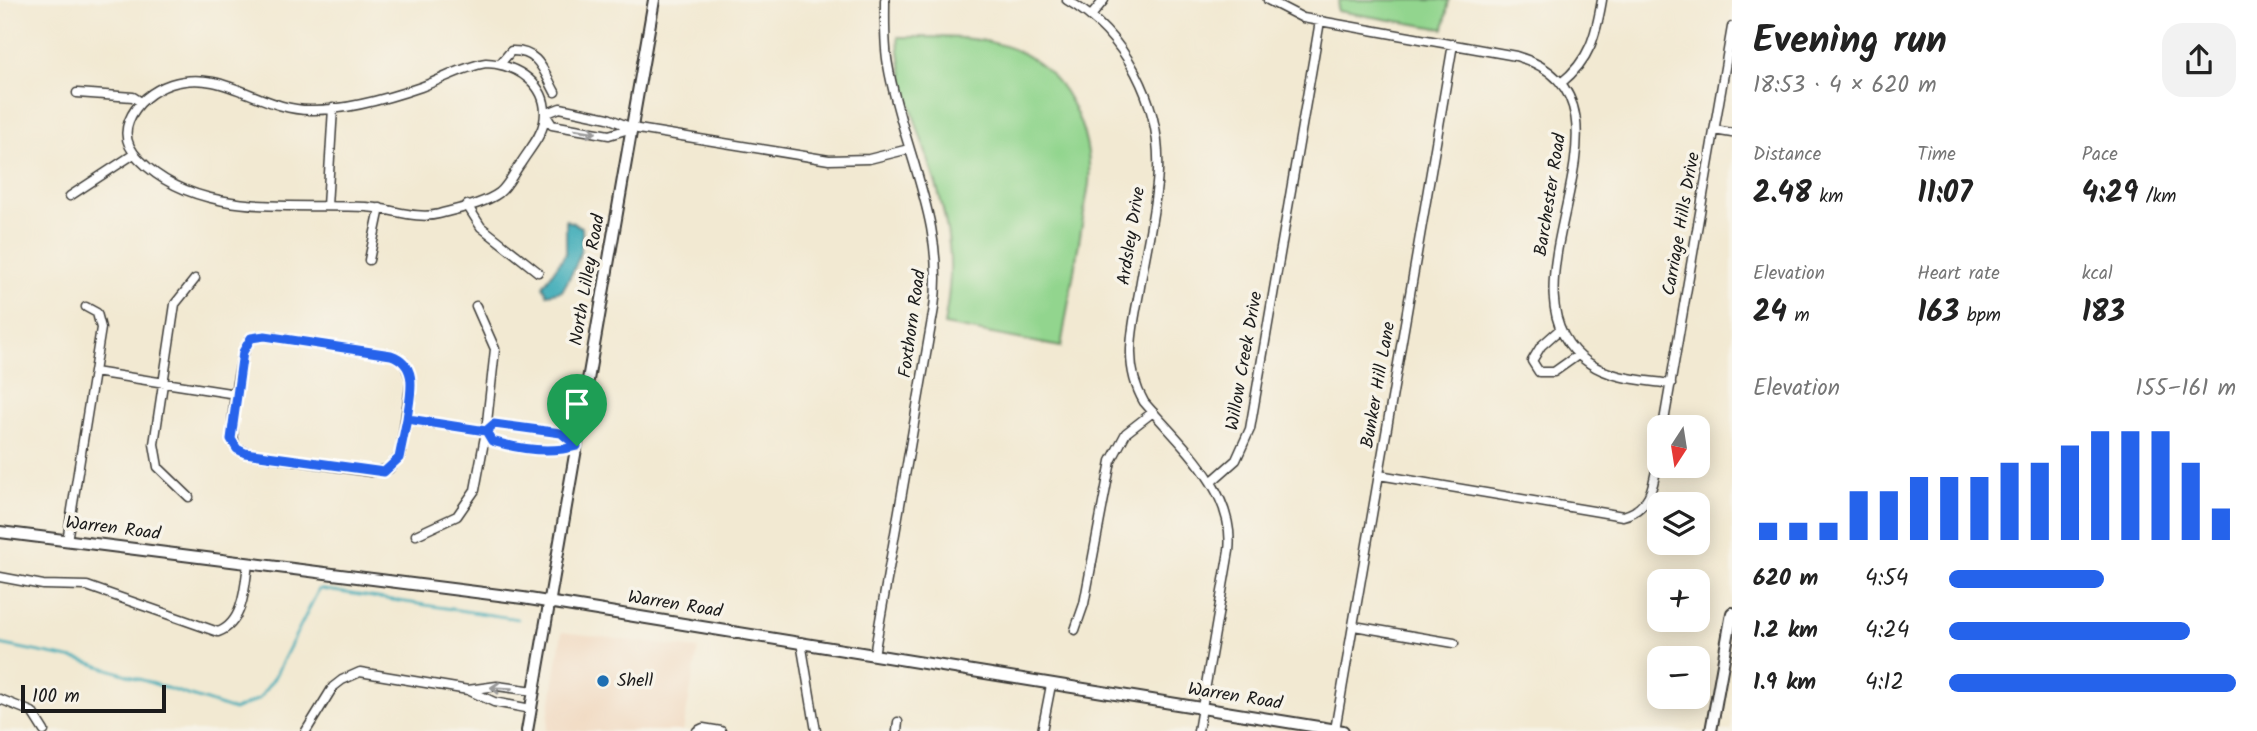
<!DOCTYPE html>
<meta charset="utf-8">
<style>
:root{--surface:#fff;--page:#f2f2f2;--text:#222;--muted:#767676;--accent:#2563eb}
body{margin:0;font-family:Kalam,sans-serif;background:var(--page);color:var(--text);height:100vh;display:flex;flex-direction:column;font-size:26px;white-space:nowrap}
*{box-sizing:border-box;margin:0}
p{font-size:23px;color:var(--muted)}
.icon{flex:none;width:38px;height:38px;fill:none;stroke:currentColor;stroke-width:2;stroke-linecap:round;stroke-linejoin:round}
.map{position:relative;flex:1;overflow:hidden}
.side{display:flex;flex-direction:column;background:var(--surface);width:525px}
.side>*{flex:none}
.needle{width:46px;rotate:192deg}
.controls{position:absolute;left:1647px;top:415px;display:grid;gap:14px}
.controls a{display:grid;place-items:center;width:63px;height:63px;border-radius:14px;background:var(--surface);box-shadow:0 4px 18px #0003;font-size:35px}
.scale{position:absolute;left:21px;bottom:18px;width:145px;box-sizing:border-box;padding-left:7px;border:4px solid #1c1c1c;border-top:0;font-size:19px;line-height:24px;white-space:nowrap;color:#1c1c1c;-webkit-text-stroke:5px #f7f3e8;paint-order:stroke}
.pin{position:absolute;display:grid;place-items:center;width:60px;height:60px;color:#fff;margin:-72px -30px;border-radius:50% 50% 50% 0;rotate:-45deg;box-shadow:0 0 7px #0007}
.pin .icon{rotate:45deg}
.round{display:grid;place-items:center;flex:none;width:74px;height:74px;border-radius:21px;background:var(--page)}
.headline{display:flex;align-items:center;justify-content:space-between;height:119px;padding:0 21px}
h1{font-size:38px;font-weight:700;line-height:52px}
.stats{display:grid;grid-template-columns:repeat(3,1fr);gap:10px;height:119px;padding:7px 21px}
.stats div{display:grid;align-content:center}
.stats b{font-size:30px;font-weight:700}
.stats small{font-size:19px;font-weight:400}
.stats p{font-size:19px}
.chart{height:196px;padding:14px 21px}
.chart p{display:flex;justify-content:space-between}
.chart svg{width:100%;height:126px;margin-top:7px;stroke:var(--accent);stroke-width:6}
ul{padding:0 21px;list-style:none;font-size:23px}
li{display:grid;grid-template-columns:112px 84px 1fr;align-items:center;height:52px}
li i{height:18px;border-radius:9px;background:var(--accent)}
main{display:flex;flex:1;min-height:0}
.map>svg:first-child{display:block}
.built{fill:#f0d6bc}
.green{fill:#92d58e;stroke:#577855;stroke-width:2}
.water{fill:#3aaab7;stroke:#2b636a;stroke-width:2}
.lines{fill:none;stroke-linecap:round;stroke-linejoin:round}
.stream{stroke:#3aaab7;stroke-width:2.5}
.street-casing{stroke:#3c3b37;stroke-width:11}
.secondary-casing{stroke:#3c3b37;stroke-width:14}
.street{stroke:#fff;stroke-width:8}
.secondary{stroke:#fff;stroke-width:10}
.oneway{stroke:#999}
.route-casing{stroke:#fff;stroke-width:14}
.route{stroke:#2563eb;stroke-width:9}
.poi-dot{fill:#1f6fb2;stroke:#f7f3e8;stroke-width:2.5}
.labels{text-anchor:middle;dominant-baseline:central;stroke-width:7;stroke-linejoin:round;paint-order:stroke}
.street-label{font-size:18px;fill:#1c1c1c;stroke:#f7f3e8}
.poi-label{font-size:18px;fill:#1c1c1c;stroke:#f7f3e8;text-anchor:start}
</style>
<main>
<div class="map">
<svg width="1732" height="731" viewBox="0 0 1732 731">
<rect width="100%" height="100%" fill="#f7f3e8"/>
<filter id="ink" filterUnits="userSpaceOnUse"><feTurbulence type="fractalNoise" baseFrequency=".0143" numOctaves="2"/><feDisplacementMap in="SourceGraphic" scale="14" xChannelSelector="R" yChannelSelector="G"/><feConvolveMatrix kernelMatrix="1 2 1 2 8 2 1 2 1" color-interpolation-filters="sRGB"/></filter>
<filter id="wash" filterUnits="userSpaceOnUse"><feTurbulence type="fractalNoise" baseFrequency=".00686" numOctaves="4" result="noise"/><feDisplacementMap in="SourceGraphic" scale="28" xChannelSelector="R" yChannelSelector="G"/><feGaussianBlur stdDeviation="1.57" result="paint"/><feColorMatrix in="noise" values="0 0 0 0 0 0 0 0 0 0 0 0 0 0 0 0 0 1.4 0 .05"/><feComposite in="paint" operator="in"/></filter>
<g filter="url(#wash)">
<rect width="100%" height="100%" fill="#f2e9d2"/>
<path class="built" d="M 562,632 L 698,649 L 683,731 L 546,731 Z"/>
<path class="green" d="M 1339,0 L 1449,0 L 1444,29 L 1337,11 Z
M 898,37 C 967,37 1034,33 1071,102 C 1085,129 1091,154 1089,184 L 1061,347 L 944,325 C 949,298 952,272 949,245 C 942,174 901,109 898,37 Z"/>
<path class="water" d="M 566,220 L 582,227 C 584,253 575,269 562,291 L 547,294 L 543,286 L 566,253 Z"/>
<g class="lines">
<path class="stream" d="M 0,644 L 84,661 L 234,710 L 259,699 L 274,678 L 319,589 L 518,619"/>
</g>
</g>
<g filter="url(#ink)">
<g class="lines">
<defs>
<path id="street" d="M 1067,0 C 1126,34 1161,104 1158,171 C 1156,211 1145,253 1139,293 C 1132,331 1123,366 1144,402 C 1180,444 1236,491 1229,551 L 1198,731
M 1268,0 L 1303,18 L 1516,56 C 1663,99 1483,292 1589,363 C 1611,379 1644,380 1671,384
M 1091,16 L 1104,0
M 486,63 C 516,64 551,85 544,122 C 541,137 529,150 521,163 C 514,172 508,186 499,193 C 484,204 457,209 439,214 C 416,220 390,208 366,207 C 292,203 197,219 139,159 C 129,149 123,136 129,121 C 136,103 153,90 171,84 C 224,67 262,112 313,110 C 347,110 389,98 421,87 C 443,79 462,67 486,63 Z
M 500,64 L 511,51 C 539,50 543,70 555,92
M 1561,83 C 1590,60 1596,35 1602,0
M 77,93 L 133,97 L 141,102
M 545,114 L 560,108 L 608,118 L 632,128 L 829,160 L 869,159 L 909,149
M 545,114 L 552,125 L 609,135 L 632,128
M 1714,130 L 1732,133
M 70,196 L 134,154
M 467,205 L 481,227 L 538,272
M 327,206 L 333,108
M 369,260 L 380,208
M 1559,330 L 1541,346 L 1532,361 L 1539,372 L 1554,372 L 1578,355
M 265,336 L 391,355 L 404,362 L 411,380 L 400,455 L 389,469 L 371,472 L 250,454 L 237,449 C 226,434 239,351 251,338 Z
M 94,372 L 236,394
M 407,419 L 486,431 L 494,424 L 561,433 L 577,446
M 1663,427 L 1732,27
M 486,431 L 492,441 C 519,449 550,454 577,446
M 1379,475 L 1623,516 C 1654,508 1654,479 1659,453
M 1211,482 L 1236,460 L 1250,429 L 1320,21
M 189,497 L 158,467 L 154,444 L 175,304 L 195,279
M 416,535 L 457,516 L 475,490 L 486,431 L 495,349 L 476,306
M 67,541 L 101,328 L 97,313 L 86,307
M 0,577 L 43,585 L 87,586 L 218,632 C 244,623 245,586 248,563
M 1354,626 L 1454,643
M 1075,630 L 1084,604 L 1111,461 L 1126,433 L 1153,412
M 801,642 L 816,731
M 874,655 L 934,308 C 946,221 902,149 888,65 C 884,44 885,22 885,0
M 468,690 L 497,686 L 534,691
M 0,699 L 32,712 L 44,731
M 1335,730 L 1453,44
M 306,731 L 333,687 L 342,680 L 360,672 L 468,690 L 494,702 L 531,709
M 697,731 L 703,728 L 721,731
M 897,731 L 898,722
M 1042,731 L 1051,685"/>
<path id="secondary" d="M 0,532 L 523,598 L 1343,731
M 527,731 L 654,0
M 1711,731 L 1732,613"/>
</defs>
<use href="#street" class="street-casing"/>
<use href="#secondary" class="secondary-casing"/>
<use href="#street" class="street"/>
<use href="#secondary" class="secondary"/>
</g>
<defs><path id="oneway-shaft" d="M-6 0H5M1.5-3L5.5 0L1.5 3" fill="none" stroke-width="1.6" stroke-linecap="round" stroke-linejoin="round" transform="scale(1.75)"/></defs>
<g class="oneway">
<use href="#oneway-shaft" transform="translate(586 131) rotate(9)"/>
<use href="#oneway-shaft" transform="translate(501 688) rotate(-177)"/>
</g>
</g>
<g class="lines" filter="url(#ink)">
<defs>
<path id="route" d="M 577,446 C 550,454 519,449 492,441 L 486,431 L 407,419 L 399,458 L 384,472 L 245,453 L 237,449 L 231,439 L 243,352 L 251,338 L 265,336 L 391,355 C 420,365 410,395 407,419 L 415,420 L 486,431 L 494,424 L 561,433 L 577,446"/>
</defs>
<use href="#route" class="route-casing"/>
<use href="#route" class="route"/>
</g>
<circle class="poi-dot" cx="603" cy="681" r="7"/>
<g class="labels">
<g class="street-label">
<text transform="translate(1551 195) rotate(-81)">Barchester Road</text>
<text transform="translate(1682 224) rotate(-80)">Carriage Hills Drive</text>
<text transform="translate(1132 236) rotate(-81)">Ardsley Drive</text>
<text transform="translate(588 280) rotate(-80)">North Lilley Road</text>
<text transform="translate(913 324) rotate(-82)">Foxthorn Road</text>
<text transform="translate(1245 361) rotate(-80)">Willow Creek Drive</text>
<text transform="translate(1379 385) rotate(-80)">Bunker Hill Lane</text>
<text transform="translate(113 529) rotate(7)">Warren Road</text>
<text transform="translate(675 605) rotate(9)">Warren Road</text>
<text transform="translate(1235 697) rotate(9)">Warren Road</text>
</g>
<g class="poi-label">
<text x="617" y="681">Shell</text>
</g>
</g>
</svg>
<div class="controls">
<a><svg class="needle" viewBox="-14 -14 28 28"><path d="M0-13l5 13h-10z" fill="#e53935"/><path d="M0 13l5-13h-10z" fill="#767676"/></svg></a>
<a><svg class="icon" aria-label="layers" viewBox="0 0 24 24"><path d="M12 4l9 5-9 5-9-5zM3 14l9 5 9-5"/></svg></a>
<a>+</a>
<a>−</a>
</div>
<div class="scale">100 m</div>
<div class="pin" style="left:577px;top:446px;background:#1e9e55"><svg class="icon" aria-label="arrive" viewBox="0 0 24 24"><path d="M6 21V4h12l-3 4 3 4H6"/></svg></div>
</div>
<section class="side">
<div class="headline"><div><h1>Evening run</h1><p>18:53 · 4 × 620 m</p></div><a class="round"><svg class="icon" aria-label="share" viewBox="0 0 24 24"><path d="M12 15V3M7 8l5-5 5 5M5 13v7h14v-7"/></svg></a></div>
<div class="stats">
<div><p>Distance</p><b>2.48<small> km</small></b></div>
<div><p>Time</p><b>11:07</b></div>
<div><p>Pace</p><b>4:29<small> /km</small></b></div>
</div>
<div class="stats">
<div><p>Elevation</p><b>24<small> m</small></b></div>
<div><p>Heart rate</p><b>163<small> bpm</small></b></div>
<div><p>kcal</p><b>183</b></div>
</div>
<div class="chart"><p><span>Elevation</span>155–161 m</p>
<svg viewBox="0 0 160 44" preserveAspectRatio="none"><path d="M5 44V38M15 44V38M25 44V38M35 44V27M45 44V27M55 44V22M65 44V22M75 44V22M85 44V17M95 44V17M105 44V11M115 44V6M125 44V6M135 44V6M145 44V17M155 44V33"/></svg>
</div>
<ul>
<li><b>620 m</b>4:54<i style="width:54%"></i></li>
<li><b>1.2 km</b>4:24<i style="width:84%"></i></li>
<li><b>1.9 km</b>4:12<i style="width:100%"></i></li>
</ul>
</section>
</main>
